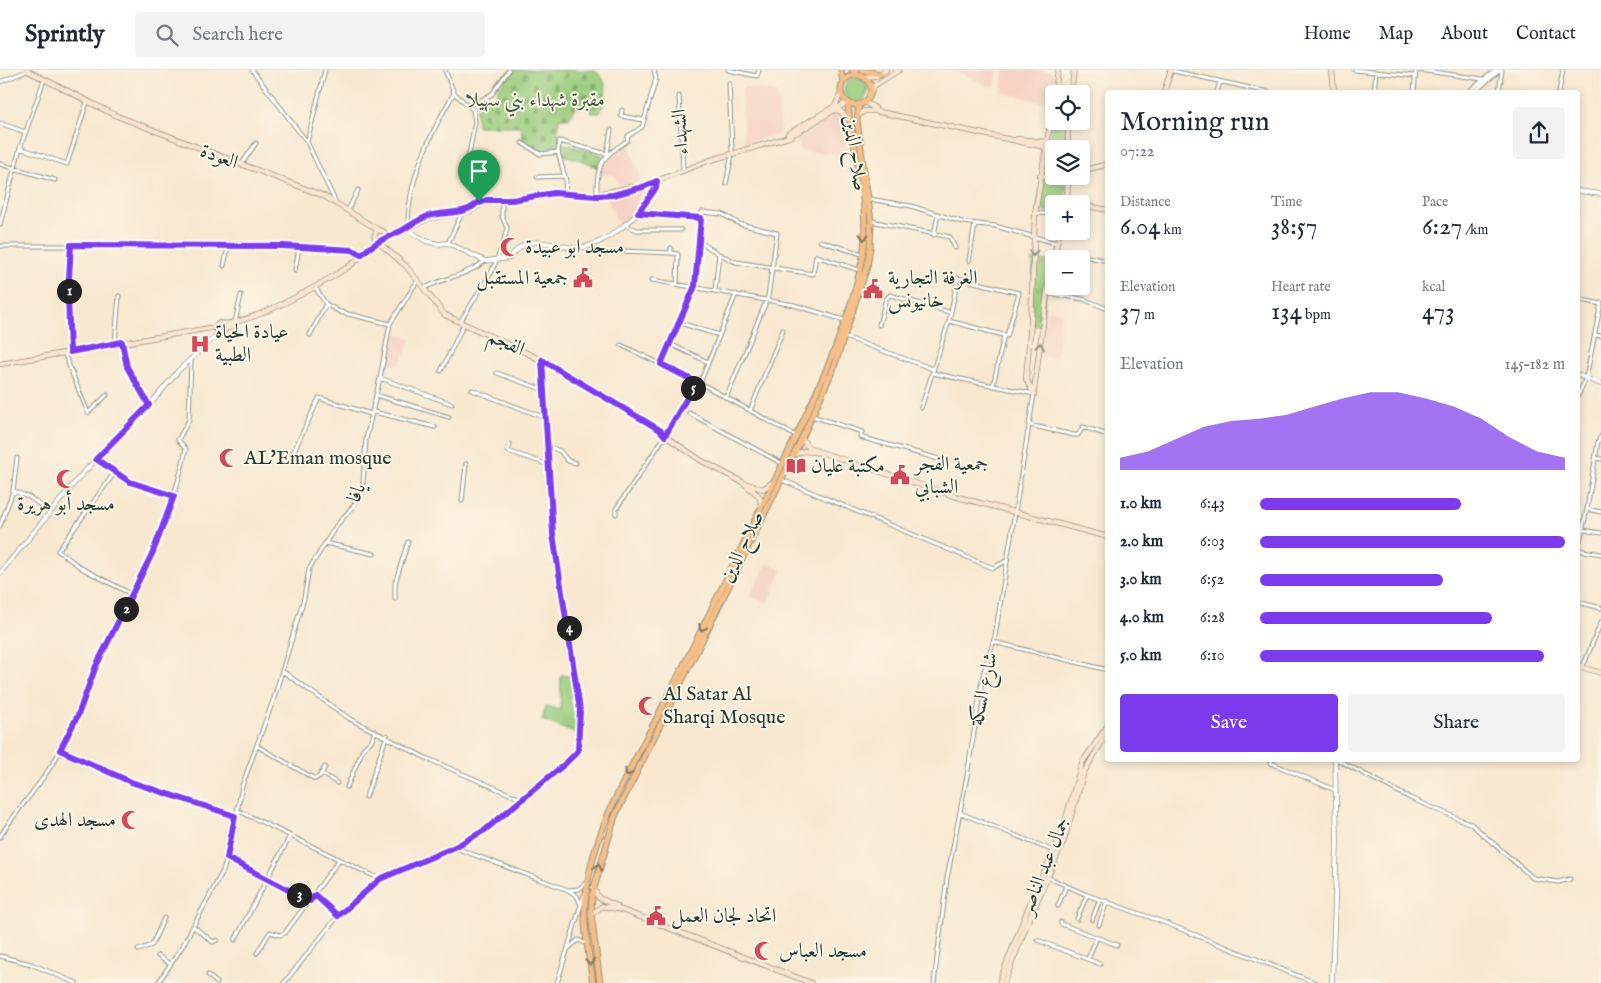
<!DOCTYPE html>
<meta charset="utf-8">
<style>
:root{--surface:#fff;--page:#f2f2f3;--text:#1f2937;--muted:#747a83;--line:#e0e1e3;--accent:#7c3aed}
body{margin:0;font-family:"IM FELL English",Amiri,serif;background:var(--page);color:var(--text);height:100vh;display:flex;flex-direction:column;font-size:19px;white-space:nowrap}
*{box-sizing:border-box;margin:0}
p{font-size:16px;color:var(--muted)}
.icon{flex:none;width:28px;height:28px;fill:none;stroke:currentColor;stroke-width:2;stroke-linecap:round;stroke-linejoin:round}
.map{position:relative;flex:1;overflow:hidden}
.details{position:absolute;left:1105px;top:20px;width:475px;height:672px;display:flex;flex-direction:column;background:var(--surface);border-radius:5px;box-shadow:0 2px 8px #0003}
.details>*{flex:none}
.controls{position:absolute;left:1045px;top:15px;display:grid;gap:10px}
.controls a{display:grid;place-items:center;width:45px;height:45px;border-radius:5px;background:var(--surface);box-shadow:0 2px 8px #0003;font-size:25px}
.pin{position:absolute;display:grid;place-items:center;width:42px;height:42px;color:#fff;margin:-51px -21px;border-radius:50% 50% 50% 0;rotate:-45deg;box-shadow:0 0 5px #0007}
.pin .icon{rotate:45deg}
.km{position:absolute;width:25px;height:25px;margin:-12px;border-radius:50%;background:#222;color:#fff;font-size:14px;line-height:25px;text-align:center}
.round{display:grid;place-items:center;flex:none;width:52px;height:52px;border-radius:5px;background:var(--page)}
.summary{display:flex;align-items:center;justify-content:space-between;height:85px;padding:0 15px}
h1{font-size:28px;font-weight:600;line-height:38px}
.stats{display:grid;grid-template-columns:repeat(3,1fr);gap:8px;height:85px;padding:5px 15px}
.stats div{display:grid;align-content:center}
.stats b{font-size:25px;font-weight:600}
.stats small{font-size:14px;font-weight:400}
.stats p{font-size:14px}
.chart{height:140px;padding:10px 15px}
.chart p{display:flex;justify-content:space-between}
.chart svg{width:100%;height:90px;margin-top:5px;fill:var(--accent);opacity:.7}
.cta{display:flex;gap:10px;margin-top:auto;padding:10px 15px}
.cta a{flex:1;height:58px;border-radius:5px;background:var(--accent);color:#fff;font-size:20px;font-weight:600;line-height:58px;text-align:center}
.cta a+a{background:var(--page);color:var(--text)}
ul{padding:0 15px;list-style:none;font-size:16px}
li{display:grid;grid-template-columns:80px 60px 1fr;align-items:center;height:38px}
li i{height:12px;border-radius:6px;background:var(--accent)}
header{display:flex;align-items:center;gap:30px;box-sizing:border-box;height:70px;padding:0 25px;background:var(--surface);border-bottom:1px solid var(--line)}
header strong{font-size:24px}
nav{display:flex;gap:28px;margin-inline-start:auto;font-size:18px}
.search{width:350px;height:45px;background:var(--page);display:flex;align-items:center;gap:12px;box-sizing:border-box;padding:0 18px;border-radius:5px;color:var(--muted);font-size:19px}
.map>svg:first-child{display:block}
.built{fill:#f5d2c2}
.grass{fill:#9bce7f;stroke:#5d865a}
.cemetery{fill:url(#cemetery-stones);stroke:#5d865a}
.park{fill:url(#park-tufts);stroke:#5d865a}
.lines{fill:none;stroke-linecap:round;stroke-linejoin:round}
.minor-casing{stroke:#8c9282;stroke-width:5}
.tertiary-casing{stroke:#8c9282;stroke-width:5.5}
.secondary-casing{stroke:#8c9282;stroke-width:6}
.trunk-casing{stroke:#8c9282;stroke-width:7}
.minor{stroke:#fff;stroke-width:3}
.tertiary{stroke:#fff;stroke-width:4}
.secondary{stroke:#fce5cf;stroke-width:4.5}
.trunk{stroke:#f7be87;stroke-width:5}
.oneway{stroke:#807759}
.oneway2{stroke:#8e9182}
.route-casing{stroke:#fff;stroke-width:10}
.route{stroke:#7c3aed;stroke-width:6}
.labels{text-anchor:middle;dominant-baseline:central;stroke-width:4;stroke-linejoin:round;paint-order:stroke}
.park-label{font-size:20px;fill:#385a43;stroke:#fcf5e5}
.street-label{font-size:20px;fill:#1f3d34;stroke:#fcf5e5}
.poi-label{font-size:20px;fill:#1f3d34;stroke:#fcf5e5;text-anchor:start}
</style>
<header>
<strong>Sprintly</strong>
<div class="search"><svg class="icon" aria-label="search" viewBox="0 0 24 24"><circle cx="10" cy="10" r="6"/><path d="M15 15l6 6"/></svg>Search here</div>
<nav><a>Home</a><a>Map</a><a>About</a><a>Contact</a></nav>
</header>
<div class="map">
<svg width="1601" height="913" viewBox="0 0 1601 913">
<defs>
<pattern id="cemetery-stones" width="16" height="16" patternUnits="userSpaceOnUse" patternTransform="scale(1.25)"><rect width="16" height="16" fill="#9bce7f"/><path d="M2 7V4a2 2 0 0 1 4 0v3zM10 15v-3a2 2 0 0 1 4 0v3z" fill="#7ea869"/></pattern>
<pattern id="park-tufts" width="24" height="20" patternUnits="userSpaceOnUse" patternTransform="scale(1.25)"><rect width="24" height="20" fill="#9bce7f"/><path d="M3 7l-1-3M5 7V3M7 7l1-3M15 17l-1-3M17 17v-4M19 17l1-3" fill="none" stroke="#7ea869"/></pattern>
</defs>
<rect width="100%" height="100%" fill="#fcf5e5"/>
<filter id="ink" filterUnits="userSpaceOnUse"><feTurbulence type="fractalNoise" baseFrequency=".02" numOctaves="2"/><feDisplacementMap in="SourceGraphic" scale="10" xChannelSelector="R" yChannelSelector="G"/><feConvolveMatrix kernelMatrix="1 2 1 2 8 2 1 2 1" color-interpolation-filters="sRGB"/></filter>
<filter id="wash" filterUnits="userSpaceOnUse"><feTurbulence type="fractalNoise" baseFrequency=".0096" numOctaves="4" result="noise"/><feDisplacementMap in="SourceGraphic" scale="20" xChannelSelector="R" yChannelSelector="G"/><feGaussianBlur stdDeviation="1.12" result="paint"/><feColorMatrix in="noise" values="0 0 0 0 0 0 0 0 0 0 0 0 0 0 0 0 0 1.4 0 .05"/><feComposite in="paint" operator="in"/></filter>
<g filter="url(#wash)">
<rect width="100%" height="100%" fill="#f8e8d0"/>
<path class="built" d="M 955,0 L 998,0 L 995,15 L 990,17 Z
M 1005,0 L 1043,0 L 1056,4 L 1052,34 L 1003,23 L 1001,20 Z
M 744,17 L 778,22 L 780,64 L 744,74 L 742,19 Z
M 836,42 L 842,47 L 848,86 L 801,80 L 795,67 Z
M 628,71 L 642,111 L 621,118 L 614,105 L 598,104 L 608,83 Z
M 651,117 L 652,119 L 634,144 L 626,152 L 619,156 L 607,128 Z
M 1047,240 L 1062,242 L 1056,288 L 1040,286 Z
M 391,262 L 411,269 L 399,296 L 385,291 Z
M 768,493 L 783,500 L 767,533 L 749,526 Z"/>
<path class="grass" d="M844 20a12 12 0 1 1 24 0a12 12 0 1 1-24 0Z
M 561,605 L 574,607 L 578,644 L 577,664 L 542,650 L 546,636 L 560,640 Z"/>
<path class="cemetery" d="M 511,0 L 594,0 C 611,12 606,26 600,43 L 591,43 L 590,38 L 575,37 L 569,48 L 559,48 L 558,72 L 603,85 L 597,98 L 587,92 L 560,84 L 559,80 L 539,83 L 522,71 L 521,56 L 477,56 L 476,38 L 494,27 Z"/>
<path class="park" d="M 1054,40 L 1054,51 L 1067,51 L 1065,79 L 1054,79 L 1054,106 L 1065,106 L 1066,119 L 1063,134 L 1054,134 L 1054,142 L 1037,140 Z
M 1033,190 L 1049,191 L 1042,256 L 1032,255 Z"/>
</g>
<g filter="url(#ink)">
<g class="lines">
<defs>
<path id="minor" d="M 252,0 L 307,72 L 335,131
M 445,0 L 454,23 L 473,40
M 728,0 L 757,6 L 759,0
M 1169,0 L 1268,22
M 1354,0 L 1415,6
M 1419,0 L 1483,9
M 0,12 L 29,0
M 729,13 L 732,81
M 1217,22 L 1220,12
M 1374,22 L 1376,2
M 1414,22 L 1416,0
M 1468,22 L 1496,0
M 1474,22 L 1500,0
M 1499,22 L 1502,0
M 1559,22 L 1563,0
M 679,26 L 683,98
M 622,40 L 621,46 L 644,50
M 0,53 L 25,62
M 307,72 L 325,0
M 522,73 L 540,84 L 558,82 L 566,111 L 565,121
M 20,78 L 67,94 L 87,32
M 558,82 L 559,71 L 607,84 L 611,60
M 0,94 L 55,110
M 241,95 L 256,73
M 537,107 L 565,106
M 726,114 L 732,84
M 597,123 C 596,94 603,86 627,71 L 628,66 L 642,57 L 656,9 L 654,0
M 869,129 L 911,136 L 962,152 L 995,156 L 1056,173
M 480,133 L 465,105 L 475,52 L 473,40 L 476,33 L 492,24 L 509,0
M 348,140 L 358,120
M 637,143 L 701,148
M 1035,143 L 1054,144
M 871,151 L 950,167 L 955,178
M 0,154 L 20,78 L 44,10
M 408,155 C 408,109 431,62 454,23
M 625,155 L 637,160 L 681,160
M 934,165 L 938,144
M 820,171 L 862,184
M 700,172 L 719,184 L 736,192 L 813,204 L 816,186 L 859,200
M 448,173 L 462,143
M 0,176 L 283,176 L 353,180 L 361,185
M 1054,180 L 1108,191
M 622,181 L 671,183 L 671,178
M 671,183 L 678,184 L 677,214
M 969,191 L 975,154
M 224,196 L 228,177
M 295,201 L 299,177
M 652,210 L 794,235 L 844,250
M 695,216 L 702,142 L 722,144 L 740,154 L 777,163 L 768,227 L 726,328
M 315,217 L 326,234 L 340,242 L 390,254
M 425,218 C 445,207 467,206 485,191
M 715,220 L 719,184
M 1047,223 L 1083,229 L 1108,239
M 1578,229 L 1601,234
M 235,252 L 241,225
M 460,252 L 491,203 L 503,175 L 507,158 L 502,146 L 502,131
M 680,253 L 719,265
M 879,255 L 886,229 L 890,225 L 949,242
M 310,265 L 326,234
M 1595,265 L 1601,266
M 845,267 L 933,299
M 123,272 L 127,297 L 149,335
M 115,273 L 119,226
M 670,274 L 708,292
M 621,275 L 700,313 L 796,366
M 70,282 L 68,225 L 71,175
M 64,283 L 88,343 L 107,325
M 661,294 L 694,216
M 441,301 L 464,254
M 497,303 L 544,320
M 932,303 L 1034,324 L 995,566 L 983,605 L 967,706 L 947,808 L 934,913
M 380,308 L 452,334
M 700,313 L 736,224
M 993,316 L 1004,265
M 472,320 L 546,348
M 376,325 L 449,347
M 1578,326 L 1586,308 L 1601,233
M 921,338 L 949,251 L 958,208 L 1019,223 L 1007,266 L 949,251
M 750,341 L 783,260
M 689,343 L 783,394
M 812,346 L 862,362 L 860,367 L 939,389
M 1029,355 L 1074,365 L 1078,365 L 1083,357 L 1108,365
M 1601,366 L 1598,372 L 1587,439 L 1578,480 L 1601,484
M 510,374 L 508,381 L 549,395
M 548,376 L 560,381 L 568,391 L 576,393
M 292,385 L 319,328 L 371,344 L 374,342 L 435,357
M 1596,388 L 1601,389
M 96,389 L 115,402 L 58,481 L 83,499 L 133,525
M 115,402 L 130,412 L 174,426
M 782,410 L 993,498 L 1006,491
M 13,421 L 29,427 L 50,442
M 462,431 L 466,394
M 1587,439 L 1601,442
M 616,444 L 616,439 L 665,366 L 696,312
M 0,456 L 13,421 L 17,388
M 1583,460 L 1601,463
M 325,473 L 374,484
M 395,529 L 395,513 L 408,472
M 1578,532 L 1601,538
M 994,572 L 1108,600
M 1581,597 L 1585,592 L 1601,552
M 282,601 L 350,649 L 428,689 L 521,729
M 257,676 L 315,709 L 320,706 L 325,697
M 60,681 L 131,712 L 235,746
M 1272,690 L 1271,693 L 1335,720
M 1338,690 L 1410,728 L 1471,754 L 1533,808 L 1558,812 L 1570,809
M 321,703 L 337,713
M 347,717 L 363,679 L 372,670 L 375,661
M 366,727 L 387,665
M 237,740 L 380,809
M 960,743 L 1054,781
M 0,767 C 14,743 34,723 49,699 C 60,683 70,664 77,646 C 84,629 88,612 96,596 C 131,524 170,458 186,379 L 178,370 L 189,350 L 191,290
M 456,778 L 568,820 L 577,826 L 581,835
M 227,787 L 269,808
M 1047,807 L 1087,825 L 1163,852 L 1316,913
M 268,810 L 310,831
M 569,820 L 579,819 L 587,812
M 315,825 L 338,846
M 1058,836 L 1066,816
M 1077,849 L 1087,825
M 1092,850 L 1100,829
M 1061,852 L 1061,854 L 1117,875
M 1099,855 L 1107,831
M 194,857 L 213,872 L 217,870
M 235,870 L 290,766
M 1037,870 L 1100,894
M 568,879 L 578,870 L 587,874
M 138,880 L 152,875 L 164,848
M 257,883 L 270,862 L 280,865 L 285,863 L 339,790
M 0,886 L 31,894 L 76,913
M 158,886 L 170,894
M 1088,889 L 1097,867
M 208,905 L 217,913
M 158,913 L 182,877 L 223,801 L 229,783 L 242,716 L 274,628 L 304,528 L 309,499 L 336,456 L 355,434 L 363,413 L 366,369 L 380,308 L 390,254 L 418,210
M 284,913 L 338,846 L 380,809 L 455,777 L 485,760 L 566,693 L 578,681 L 580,640 L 569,559 L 553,464 L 542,291
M 557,913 L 584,825"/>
<path id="tertiary" d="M 1578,121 L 1601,124
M 406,159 L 426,171 L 438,174 L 448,173 L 485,191 L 510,188 C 532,155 560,185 589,176 C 613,168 653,137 657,111
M 1578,305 L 1601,314
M 0,503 L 82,404 L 153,331 L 179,300 L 219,263
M 1332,913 L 1337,772 L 1335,690"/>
<path id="secondary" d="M 26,0 L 117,46 L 324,126 L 380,161
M 1332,0 L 1334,22
M 863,7 L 876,6 L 886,0
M 1164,22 L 1171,0
M 1055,24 L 1058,0
M 1071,24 L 1074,0
M 869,25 L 875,15 L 899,0
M 864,32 L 875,38
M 835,40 L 840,41 L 850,50
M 857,47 L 864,41 L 875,41 L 1045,77
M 788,64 L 835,36 L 841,23
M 1017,69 L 1046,72
M 1068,79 L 1068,51
M 1081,101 L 1108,94
M 1040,106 L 1065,106
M 1068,114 L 1075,106
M 603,123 L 632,117
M 1067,134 L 1068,106
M 1081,135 L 1108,140
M374.5 166a5.5 5.5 0 1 1 11 0a5.5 5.5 0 1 1-11 0Z
M 384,169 L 429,148 L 470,141 L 487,131 L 512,130 L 554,123 L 597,126 L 628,122 L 708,91 L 789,67 L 848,32
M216 258a5 5 0 1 1 10 0a5 5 0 1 1-10 0Z
M 224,254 C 257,251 316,217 345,199 C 357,192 366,180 377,171 L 406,196 L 445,245 L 533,286 L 574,307 L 660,360 L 665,366 L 702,391 L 744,413 L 763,419 L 773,412
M 225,259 L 234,256
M 0,294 L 216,257
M 1034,320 L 1050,202 L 1060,161
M 1034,324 L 1026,309 L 1031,252 L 1035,143 L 1054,31
M 802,368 L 807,376 L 814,380 L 954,426 L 1108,467
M 793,385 L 804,381 L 822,383
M 744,413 L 760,427 L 761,436
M 1578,596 L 1601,603
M 593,818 L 599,828 L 617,836
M 591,845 L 602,836 L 622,840 L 811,913
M 999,913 L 1029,836 L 1061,765 L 1082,693 L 1108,655
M 1004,913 L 1029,849 L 1064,770 L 1084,702 L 1108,662"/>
<path id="trunk" d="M 841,0 L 843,13
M 852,0 L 860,6
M 862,0 L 880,4
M841 20a15 15 0 1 1 30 0a15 15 0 1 1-30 0Z
M 593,913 C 589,884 582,853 586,824 C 594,755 633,696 663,636 C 700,565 734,492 770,420 C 804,350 846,268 862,192 C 869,156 862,115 855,79 C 853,64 848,48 848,32
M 600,913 L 591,845 L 592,825 L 615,746 L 802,368 L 834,297 L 867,197 L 870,177 L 871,151 L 857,51 L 859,34"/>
</defs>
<use href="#minor" class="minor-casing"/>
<use href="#tertiary" class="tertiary-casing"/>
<use href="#secondary" class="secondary-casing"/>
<use href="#trunk" class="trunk-casing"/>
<use href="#minor" class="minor"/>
<use href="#tertiary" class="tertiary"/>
<use href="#secondary" class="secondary"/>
<use href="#trunk" class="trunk"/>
</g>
<defs><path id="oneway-chevron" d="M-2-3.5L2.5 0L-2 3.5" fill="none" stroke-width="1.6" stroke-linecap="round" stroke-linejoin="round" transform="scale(1.25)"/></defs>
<g class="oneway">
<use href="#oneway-chevron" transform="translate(864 167) rotate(92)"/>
<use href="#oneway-chevron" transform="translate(702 558) rotate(117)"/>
<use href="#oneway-chevron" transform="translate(628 703) rotate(118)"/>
<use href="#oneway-chevron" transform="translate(598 797) rotate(-74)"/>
<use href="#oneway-chevron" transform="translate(590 892) rotate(82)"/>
</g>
<g class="oneway2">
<use href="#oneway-chevron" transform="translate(1033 183) rotate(93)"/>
<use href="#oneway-chevron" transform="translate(1040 276) rotate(-81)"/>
</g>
</g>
<g class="lines" filter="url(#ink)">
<defs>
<path id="route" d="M 657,111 L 656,118 L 638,143 L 701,148 L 695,216 L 661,294 L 696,312 L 665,366 L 660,360 L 542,290 L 553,464 L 580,640 L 578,681 L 566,693 L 485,760 L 455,777 L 380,809 L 338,846 L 315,825 L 310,831 L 227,788 L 235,746 L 131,712 L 60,680 L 78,645 L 96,596 L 153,482 L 174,426 L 130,412 L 96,389 L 149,335 L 127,297 L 122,272 L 70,282 L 68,225 L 71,175 L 283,176 L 353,180 L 361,185 C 373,173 386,168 401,161 C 410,156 417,150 428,146 C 445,141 467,146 479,131 L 480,133 L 487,130 L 512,130 L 554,123 L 597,126 L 613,125 L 643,117 Z"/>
</defs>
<use href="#route" class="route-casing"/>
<use href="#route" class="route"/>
</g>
<defs>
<symbol id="mosque-bare" viewBox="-9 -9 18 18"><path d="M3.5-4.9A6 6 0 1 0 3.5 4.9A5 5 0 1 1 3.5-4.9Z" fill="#d1495b" stroke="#fcf5e5" stroke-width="2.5" paint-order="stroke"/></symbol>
<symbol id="civic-bare" viewBox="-9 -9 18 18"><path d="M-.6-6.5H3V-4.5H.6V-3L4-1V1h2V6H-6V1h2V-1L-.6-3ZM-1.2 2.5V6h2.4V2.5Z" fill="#d1495b" stroke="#fcf5e5" stroke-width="2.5" paint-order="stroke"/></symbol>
<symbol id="hospital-bare" viewBox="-9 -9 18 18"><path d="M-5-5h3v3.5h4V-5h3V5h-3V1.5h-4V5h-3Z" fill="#d1495b" stroke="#fcf5e5" stroke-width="2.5" paint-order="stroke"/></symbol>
<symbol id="library-bare" viewBox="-9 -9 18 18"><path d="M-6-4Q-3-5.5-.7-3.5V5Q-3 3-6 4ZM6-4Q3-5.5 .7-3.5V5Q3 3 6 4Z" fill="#d1495b" stroke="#fcf5e5" stroke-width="2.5" paint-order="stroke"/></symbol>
</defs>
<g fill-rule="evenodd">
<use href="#mosque-bare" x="496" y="163" width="28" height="28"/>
<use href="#civic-bare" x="569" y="194" width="28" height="28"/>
<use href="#civic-bare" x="859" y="205" width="28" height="28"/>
<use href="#hospital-bare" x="186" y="260" width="28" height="28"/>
<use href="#mosque-bare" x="215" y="374" width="28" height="28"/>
<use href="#library-bare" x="782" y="382" width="28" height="28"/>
<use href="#civic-bare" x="886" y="391" width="28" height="28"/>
<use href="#mosque-bare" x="52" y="395" width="28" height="28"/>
<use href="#mosque-bare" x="634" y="622" width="28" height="28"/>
<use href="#mosque-bare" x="117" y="736" width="28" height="28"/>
<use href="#civic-bare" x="642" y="832" width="28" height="28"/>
<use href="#mosque-bare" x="750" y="867" width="28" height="28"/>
</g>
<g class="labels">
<g class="park-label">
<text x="535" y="30">مقبرة شهداء بني سهيلا</text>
</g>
<g class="street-label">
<text transform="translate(681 62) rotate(-94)">الشهداء</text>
<text transform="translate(855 83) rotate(82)">صلاح الدين</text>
<text transform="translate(219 87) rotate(21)">العودة</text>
<text transform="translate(506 273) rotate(24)">الفجم</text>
<text transform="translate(357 423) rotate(-68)">يافا</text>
<text transform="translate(742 477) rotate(-64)">صلاح الدين</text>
<text transform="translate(984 619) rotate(-78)">شارع السكة</text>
<text transform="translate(1045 796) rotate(-68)">جمال عبد الناصر</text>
</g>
<g class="poi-label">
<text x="525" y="177">مسجد ابو عبيدة</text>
<text x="568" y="208" text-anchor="end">جمعية المستقبل</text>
<text x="888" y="208">الغرفة التجارية<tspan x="888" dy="23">خانيونس</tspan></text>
<text x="215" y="262">عيادة الحياة<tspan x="215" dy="23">الطبية</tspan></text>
<text x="244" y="388">AL'Eman mosque</text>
<text x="915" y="394">جمعية الفجر<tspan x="915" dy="23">الشبابي</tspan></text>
<text x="811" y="396">مكتبة عليان</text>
<text x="66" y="434" text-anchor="middle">مسجد أبو هريرة</text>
<text x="663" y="624">Al Satar Al<tspan x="663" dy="23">Sharqi Mosque</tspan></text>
<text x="116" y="750" text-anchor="end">مسجد الهدى</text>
<text x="671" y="846">اتحاد لجان العمل</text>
<text x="779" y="881">مسجد العباس</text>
</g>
</g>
</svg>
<div class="controls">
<a><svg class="icon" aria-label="locate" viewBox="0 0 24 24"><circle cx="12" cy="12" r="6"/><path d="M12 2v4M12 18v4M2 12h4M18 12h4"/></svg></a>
<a><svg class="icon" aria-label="layers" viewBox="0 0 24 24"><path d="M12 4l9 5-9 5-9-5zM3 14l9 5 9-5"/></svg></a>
<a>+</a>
<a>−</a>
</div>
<div class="pin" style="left:479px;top:131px;background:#1e9e55"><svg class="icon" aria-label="arrive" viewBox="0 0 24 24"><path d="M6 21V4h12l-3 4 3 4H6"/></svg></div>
<b class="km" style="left:69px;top:221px">1</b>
<b class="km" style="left:126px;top:539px">2</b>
<b class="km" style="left:299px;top:825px">3</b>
<b class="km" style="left:569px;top:558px">4</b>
<b class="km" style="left:693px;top:318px">5</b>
<section class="details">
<div class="summary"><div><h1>Morning run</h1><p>07:22</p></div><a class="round"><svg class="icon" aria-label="share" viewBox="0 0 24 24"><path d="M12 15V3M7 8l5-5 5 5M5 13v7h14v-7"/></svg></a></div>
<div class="stats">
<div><p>Distance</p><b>6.04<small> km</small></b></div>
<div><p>Time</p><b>38:57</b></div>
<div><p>Pace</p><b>6:27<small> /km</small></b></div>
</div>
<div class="stats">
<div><p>Elevation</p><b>37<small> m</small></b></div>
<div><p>Heart rate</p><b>134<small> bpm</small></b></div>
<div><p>kcal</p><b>473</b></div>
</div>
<div class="chart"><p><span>Elevation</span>145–182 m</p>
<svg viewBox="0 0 160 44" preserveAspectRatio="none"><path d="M0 44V38L10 35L20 29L30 23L40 20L50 19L60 17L70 13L80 9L90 6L100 6L110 9L120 13L130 19L140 28L150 35L160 38V44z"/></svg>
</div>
<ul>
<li><b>1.0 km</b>6:43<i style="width:66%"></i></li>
<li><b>2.0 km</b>6:03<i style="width:100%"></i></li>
<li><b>3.0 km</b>6:52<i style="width:60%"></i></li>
<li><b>4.0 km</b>6:28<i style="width:76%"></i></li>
<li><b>5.0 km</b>6:10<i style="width:93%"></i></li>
</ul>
<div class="cta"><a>Save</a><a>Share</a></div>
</section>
</div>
